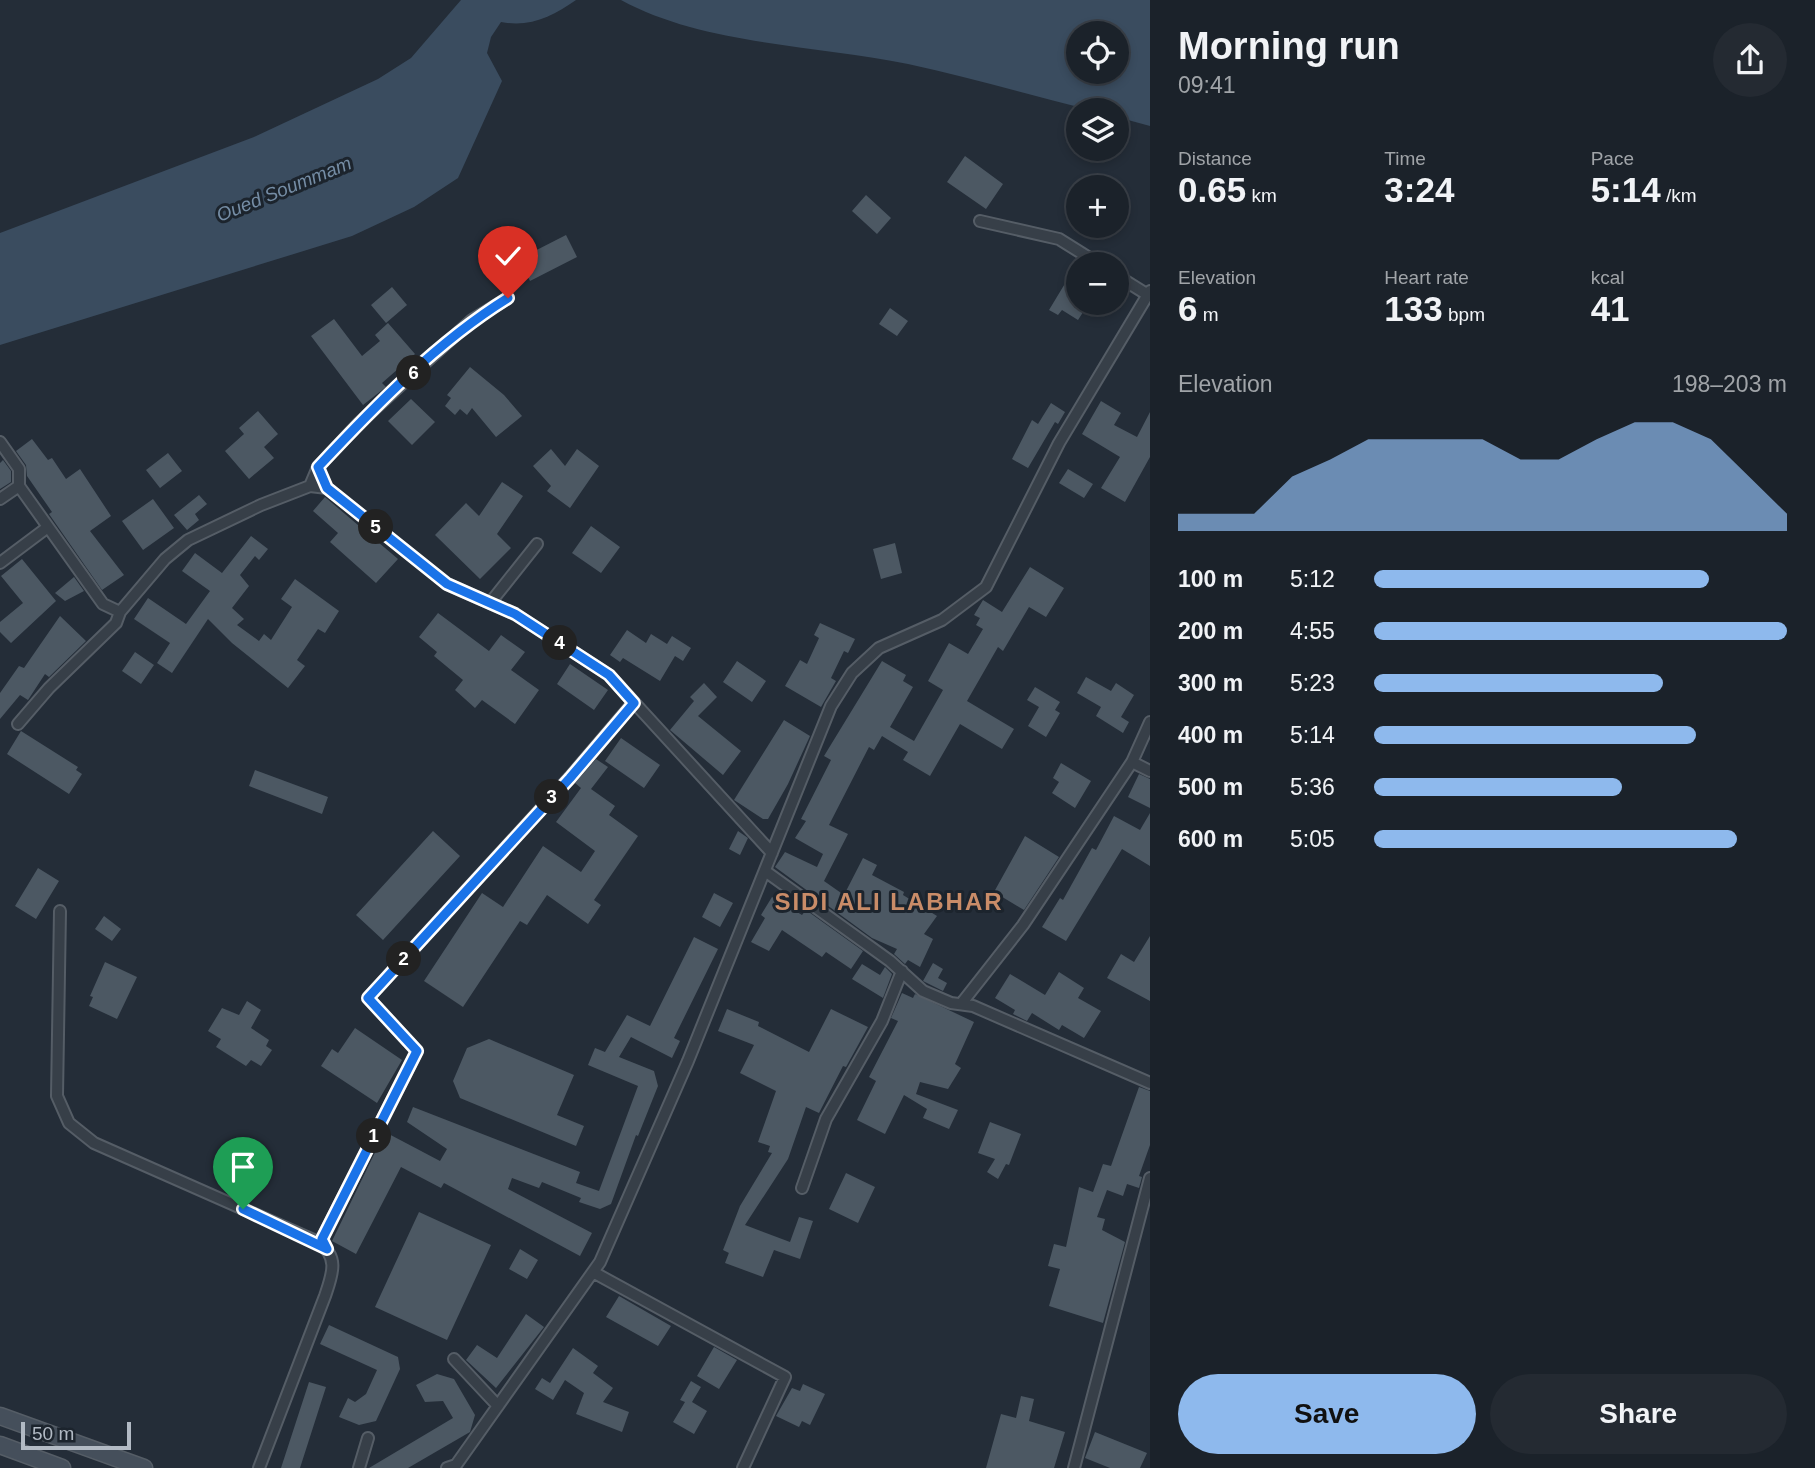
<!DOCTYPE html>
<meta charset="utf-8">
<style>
:root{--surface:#1b222a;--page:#242a32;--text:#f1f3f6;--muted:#a0a4a8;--line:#393f47;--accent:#8eb9ed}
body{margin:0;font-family:Arial,sans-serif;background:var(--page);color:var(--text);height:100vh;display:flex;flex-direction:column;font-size:26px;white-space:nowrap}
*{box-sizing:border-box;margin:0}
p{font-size:23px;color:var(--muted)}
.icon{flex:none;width:38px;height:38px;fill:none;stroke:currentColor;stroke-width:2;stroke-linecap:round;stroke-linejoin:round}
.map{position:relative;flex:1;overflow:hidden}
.panel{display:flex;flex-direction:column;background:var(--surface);width:665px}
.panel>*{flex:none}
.buttons{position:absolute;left:1066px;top:21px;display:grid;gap:14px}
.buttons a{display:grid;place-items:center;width:63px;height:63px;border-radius:50%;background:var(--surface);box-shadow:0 4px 10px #0003,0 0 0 2px var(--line);font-size:35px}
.scale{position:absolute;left:21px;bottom:18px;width:110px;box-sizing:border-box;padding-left:7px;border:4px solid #b2bac4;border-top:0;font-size:19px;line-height:24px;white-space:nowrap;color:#b2bac4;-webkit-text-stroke:5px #1c242d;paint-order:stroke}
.pin{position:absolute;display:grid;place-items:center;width:60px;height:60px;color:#fff;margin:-72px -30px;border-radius:50% 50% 50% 0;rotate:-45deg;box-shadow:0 0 7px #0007}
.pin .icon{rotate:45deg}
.km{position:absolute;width:35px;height:35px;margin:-18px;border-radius:50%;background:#222;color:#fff;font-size:19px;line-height:35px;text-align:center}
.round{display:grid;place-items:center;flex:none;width:74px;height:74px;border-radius:37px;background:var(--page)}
.overview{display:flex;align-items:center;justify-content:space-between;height:119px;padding:0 28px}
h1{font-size:38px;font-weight:700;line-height:52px}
.metrics{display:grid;grid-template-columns:repeat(3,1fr);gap:10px;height:119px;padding:7px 28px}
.metrics div{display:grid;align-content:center}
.metrics b{font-size:35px;font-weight:700}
.metrics small{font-size:19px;font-weight:400}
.metrics p{font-size:19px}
.chart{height:196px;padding:14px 28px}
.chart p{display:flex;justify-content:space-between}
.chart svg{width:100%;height:126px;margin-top:7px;fill:var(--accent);opacity:.7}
.primary-button{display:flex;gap:14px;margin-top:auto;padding:14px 28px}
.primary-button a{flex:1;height:80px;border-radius:42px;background:var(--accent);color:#111;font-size:28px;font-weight:700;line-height:80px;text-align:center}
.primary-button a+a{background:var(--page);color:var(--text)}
ul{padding:0 28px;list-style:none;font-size:23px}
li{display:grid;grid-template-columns:112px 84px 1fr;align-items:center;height:52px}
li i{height:18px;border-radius:9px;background:var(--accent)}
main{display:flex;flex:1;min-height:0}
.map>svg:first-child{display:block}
.water{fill:#3a4c5f;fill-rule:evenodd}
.building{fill:#4c5863}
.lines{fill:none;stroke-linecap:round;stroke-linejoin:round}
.street-casing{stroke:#555d66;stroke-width:14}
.secondary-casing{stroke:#555d66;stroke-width:19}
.street{stroke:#373f48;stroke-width:10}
.secondary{stroke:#454f5b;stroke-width:16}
.route-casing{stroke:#fff;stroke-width:14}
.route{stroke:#1a73e8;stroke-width:9}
.labels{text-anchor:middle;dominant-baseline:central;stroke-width:6;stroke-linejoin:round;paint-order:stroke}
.water-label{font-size:19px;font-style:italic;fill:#758da5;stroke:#1c242d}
.district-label{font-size:24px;font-weight:bold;letter-spacing:2px;fill:#c98c68;stroke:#1c242d}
</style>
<main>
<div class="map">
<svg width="1150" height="1468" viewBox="0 0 1150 1468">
<rect width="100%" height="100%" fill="#242d38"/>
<path class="water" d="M 461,0 L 576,0 C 553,16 530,28 501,22 L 491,37 L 487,53 L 502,81 L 458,178 L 414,207 L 352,236 L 0,345 L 0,233 L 254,137 L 378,79 L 411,58 Z
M 621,0 L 1150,0 L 1150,126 L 1117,117 L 1116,110 L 1090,110 C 1029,95 969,77 908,64 C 816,45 703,45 621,0 ZM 1116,33 L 1116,72 L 1078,72 L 1078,33 Z"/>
<path class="building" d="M 965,156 L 1003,184 L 986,209 L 947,182 Z
M 866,195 L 891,218 L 877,234 L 852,211 Z
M 566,235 L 577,257 L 530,281 L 519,259 Z
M 1078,262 L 1078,303 L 1089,303 L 1078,320 L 1062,310 L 1058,315 L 1049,310 Z
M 392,287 L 407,305 L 386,323 L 371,305 Z
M 890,308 L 908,321 L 897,336 L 879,324 Z
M 334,319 L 362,356 L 380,341 L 375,335 L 388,323 L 415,354 L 382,383 L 386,387 L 363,405 L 311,336 Z
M 470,367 L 504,395 L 522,416 L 496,437 L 472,408 L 467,415 L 460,409 L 455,415 L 445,406 L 451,398 L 447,395 Z
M 411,399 L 435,422 L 412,445 L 388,421 Z
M 1101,401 L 1121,413 L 1114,425 L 1137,437 L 1150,412 L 1150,457 L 1125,502 L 1101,488 L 1120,457 L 1082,434 Z
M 1051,403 L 1065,412 L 1058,424 L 1055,422 L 1028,468 L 1012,459 L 1032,420 L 1038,424 Z
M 258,411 L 278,434 L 264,447 L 274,458 L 249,479 L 225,451 L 244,434 L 239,428 Z
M 32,439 L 48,460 L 52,458 L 66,479 L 80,469 L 111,516 L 90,531 L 124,575 L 102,590 L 49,514 L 52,512 L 27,476 L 26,465 L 16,451 Z
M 551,449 L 565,466 L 577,449 L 599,466 L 570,508 L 547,491 L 551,486 L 533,466 Z
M 168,453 L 182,471 L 160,488 L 146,470 Z
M 3,460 L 11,471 L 11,482 L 0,489 L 0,463 Z
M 1068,469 L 1093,484 L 1084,498 L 1059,483 Z
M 502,482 L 523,496 L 497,534 L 511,548 L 480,579 L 435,535 L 466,503 L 479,516 Z
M 199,495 L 207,504 L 195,514 L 199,520 L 187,530 L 174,515 Z
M 325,497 L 398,559 L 376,583 L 330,542 L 338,533 L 313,511 Z
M 153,499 L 174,528 L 143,550 L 122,521 Z
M 591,526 L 620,547 L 601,573 L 572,553 Z
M 251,536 L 268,549 L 259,560 L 255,556 L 240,575 L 249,586 L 232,608 L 244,619 L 237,625 L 259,641 L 264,634 L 271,640 L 292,607 L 281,599 L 295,579 L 339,611 L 325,633 L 318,629 L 297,660 L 305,666 L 288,688 L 232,643 L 208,619 L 172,673 L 157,663 L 170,643 L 134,619 L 148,598 L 186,624 L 210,591 L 182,571 L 195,553 L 222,573 Z
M 895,543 L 902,573 L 881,579 L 873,549 Z
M 22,559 L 56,601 L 11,643 L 0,632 L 0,622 L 23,603 L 1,576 Z
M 1030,567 L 1064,588 L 1046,617 L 1029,607 L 1003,651 L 998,647 L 967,701 L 1014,729 L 1002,749 L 960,724 L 930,776 L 903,760 L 908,752 L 882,736 L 874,750 L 869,747 L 829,825 L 848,834 L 824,881 L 844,895 L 863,858 L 877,865 L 872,875 L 904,892 L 903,895 L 937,916 L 924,934 L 933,939 L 920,967 L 908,960 L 905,964 L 894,954 L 897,949 L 872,938 L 775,867 L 785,852 L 817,867 L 823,854 L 795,838 L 806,821 L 801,819 L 831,760 L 824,756 L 882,661 L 906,675 L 903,681 L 913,687 L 890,727 L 914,741 L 943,690 L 928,681 L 949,643 L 968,654 L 983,629 L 976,625 L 980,618 L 974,615 L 983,600 L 1002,612 Z
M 74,577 L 84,591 L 65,601 L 55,593 Z
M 438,613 L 489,651 L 501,635 L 525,652 L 511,670 L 539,690 L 515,724 L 482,700 L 475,708 L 455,690 L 463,680 L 434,656 L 437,652 L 419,637 Z
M 60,616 L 86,641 L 49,677 L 45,674 L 28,700 L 20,695 L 0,719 L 0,693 L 19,666 L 24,668 Z
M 820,623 L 855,639 L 848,653 L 844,651 L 831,678 L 836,681 L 821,707 L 785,686 L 800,660 L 807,664 L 819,638 L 814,635 Z
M 627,630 L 646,643 L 651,634 L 667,644 L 672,636 L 691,648 L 683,661 L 675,656 L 660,681 L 623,658 L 620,662 L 610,655 Z
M 135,652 L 154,665 L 141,684 L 122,671 Z
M 737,661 L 766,681 L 752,702 L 723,682 Z
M 570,664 L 608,690 L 594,710 L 557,684 Z
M 1086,677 L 1111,691 L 1116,683 L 1134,695 L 1121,717 L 1129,722 L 1123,733 L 1096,716 L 1101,707 L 1077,693 Z
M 704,683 L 717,697 L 698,716 L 741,751 L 723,775 L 670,730 L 694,701 L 690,697 Z
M 1035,687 L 1060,702 L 1055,710 L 1060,713 L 1046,737 L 1028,726 L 1039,707 L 1027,700 Z
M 784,720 L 810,736 L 788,784 L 768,819 L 763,819 L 734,800 Z
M 21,731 L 78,767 L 76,770 L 82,774 L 69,794 L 7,754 Z
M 621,738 L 660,765 L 644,788 L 605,761 Z
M 596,759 L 608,767 L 591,789 L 615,806 L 609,815 L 638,836 L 594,900 L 601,905 L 588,924 L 547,895 L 527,925 L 520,921 L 463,1007 L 424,981 L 482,893 L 503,907 L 543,846 L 581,872 L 595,851 L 556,822 L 581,788 L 575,783 Z
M 1061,763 L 1091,781 L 1075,808 L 1052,793 L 1059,782 L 1053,778 Z
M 255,770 L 328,797 L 322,814 L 249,786 Z
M 1139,774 L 1150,779 L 1150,808 L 1128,797 Z
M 1150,813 L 1150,866 L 1122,849 L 1066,941 L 1042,927 L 1060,898 L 1063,900 L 1092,848 L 1096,850 L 1114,816 L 1140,830 Z
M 433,831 L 460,856 L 383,940 L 356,915 Z
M 738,831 L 748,838 L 740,855 L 729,849 Z
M 1025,836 L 1059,857 L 1024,910 L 994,892 Z
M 38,868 L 59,881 L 36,919 L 15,906 Z
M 714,893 L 733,903 L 720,927 L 702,917 Z
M 772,897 L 802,915 L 806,910 L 863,951 L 851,969 L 826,952 L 822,957 L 782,930 L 769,951 L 751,942 L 765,918 L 761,915 Z
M 104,916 L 121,929 L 112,941 L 95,929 Z
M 1150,936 L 1150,1001 L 1107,978 L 1121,954 L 1134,962 Z
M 694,937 L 718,949 L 674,1038 L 680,1041 L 672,1058 L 631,1037 L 619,1057 L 654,1071 L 658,1086 L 638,1136 L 636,1135 L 611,1204 L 600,1209 L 579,1202 L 581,1198 L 542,1182 L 539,1188 L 512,1178 L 508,1189 L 592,1233 L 580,1256 L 444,1183 L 441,1188 L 401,1167 L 356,1254 L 332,1241 L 385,1132 L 440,1161 L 447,1149 L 407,1122 L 413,1107 L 580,1172 L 576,1183 L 599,1191 L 638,1086 L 588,1065 L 595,1048 L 605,1052 L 627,1015 L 650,1026 Z
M 105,962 L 137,977 L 117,1019 L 89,1006 L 93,997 L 90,996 Z
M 933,963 L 943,969 L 938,978 L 947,983 L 943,991 L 923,981 Z
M 862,964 L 880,975 L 885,967 L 892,974 L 883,998 L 852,979 Z
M 1059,972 L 1084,988 L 1078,998 L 1101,1011 L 1084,1038 L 1062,1025 L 1059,1030 L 1032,1013 L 1027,1021 L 1013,1014 L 1015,1010 L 995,998 L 1010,974 L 1045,995 Z
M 902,993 L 913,998 L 915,994 L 974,1022 L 955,1064 L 961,1068 L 948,1089 L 920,1082 L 916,1094 L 958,1110 L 949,1129 L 923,1118 L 927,1109 L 904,1095 L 885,1134 L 857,1120 L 876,1081 L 869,1077 L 898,1021 L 891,1018 Z
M 247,1001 L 261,1010 L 251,1028 L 269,1040 L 266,1046 L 272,1050 L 261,1066 L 251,1060 L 246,1066 L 216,1047 L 221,1039 L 208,1031 L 222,1008 L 239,1015 Z
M 727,1009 L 759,1022 L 758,1026 L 809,1052 L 831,1009 L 868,1027 L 846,1067 L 843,1066 L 819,1113 L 806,1107 L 788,1159 L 745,1225 L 790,1242 L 799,1217 L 813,1221 L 800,1259 L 774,1250 L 763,1277 L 725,1263 L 730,1250 L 729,1253 L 723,1250 L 740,1206 L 772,1153 L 768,1152 L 770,1146 L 758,1142 L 776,1091 L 740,1073 L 754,1045 L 718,1031 Z
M 355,1028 L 402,1060 L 377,1103 L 321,1066 L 332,1049 L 338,1053 Z
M 489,1039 L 574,1075 L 557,1115 L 584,1126 L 576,1146 L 460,1098 L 453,1081 L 467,1048 Z
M 1139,1087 L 1150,1091 L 1150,1145 L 1139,1176 L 1142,1177 L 1139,1188 L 1127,1184 L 1123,1196 L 1107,1190 L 1097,1217 L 1105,1219 L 1102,1230 L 1125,1242 L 1103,1323 L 1049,1306 L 1060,1269 L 1048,1266 L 1054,1244 L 1066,1247 L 1079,1187 L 1093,1192 L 1103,1164 L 1111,1166 Z
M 990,1122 L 1021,1134 L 1009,1165 L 1006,1164 L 998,1179 L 987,1172 L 995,1159 L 978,1153 Z
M 846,1173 L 875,1187 L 858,1223 L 829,1209 Z
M 419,1212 L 491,1245 L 447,1340 L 375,1307 Z
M 520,1249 L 538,1260 L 527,1279 L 509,1269 Z
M 619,1296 L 671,1326 L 658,1346 L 606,1317 Z
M 526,1314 L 544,1327 L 496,1388 L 466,1360 L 477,1345 L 497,1358 Z
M 329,1325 L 398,1357 L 400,1369 L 376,1421 L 359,1425 L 339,1417 L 348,1398 L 355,1402 L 366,1394 L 377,1370 L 320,1344 Z
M 714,1347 L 737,1360 L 719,1389 L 697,1376 Z
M 573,1348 L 598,1366 L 593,1373 L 613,1388 L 603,1402 L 629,1412 L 622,1432 L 576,1414 L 584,1393 L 565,1380 L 553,1400 L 535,1389 L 542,1378 L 550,1383 Z
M 437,1374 L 454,1379 L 475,1415 L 470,1432 L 408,1468 L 369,1468 L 453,1418 L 443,1401 L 425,1402 L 416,1385 Z
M 691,1381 L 701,1387 L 692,1402 L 707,1411 L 694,1434 L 673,1422 L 685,1402 L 680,1400 Z
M 309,1382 L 326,1387 L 300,1468 L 281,1468 Z
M 803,1384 L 825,1394 L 810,1425 L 802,1421 L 799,1427 L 776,1416 L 792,1388 L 800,1391 Z
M 1021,1396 L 1034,1399 L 1029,1421 L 1065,1432 L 1054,1468 L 986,1468 L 1001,1414 L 1016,1418 Z
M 1095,1432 L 1147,1453 L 1140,1468 L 1110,1468 L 1085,1458 Z"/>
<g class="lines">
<defs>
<path id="street" d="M 980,221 L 1059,239 L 1099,264
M 1116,275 L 1148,295
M 0,442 L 19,469 L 19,486
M 310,486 L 318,467 L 358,424 L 472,320 L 508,298
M 0,499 L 19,486 L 103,604 L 120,612 L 165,559 L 188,540 L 261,505 L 310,486 L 327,488 L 447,584 L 515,614 L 609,675 L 772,853
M 0,563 L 48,527
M 490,603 L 537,544
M 18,724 L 49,688 L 116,623 L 120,612
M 1132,762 L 1150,722
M 765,871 L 890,961 L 923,991 L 951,1003 L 973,1006 L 1150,1083
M 60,911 L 57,1096 L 69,1123 L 94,1143 L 318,1242 C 340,1257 332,1275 325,1296 L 259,1468
M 961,1004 L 1023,925 L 1132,762 L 1150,771
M 802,1188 L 826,1119 L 882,1021 L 902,971
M 327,1249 L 322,1239 L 417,1051 L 368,998 L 570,777 L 633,703
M 593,1272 L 785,1377 L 743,1468
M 454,1359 L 498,1406
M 359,1468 L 368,1438
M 447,1468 L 456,1465 L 600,1262 L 688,1061 L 831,706 L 852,673 L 879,648 L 942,620 L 986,587 L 1059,443 L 1150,291
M 1074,1468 L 1150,1178"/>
<path id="secondary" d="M 0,1416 L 144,1468
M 0,1445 L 62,1468"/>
</defs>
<use href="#street" class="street-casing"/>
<use href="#secondary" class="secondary-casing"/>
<use href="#street" class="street"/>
<use href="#secondary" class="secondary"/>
</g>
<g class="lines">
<defs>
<path id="route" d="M 243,1209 L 327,1249 L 322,1239 L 417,1051 L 368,998 L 570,778 L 634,703 L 609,675 L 515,614 L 447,584 L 327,488 L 318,467 C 375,406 437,342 508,298"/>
</defs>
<use href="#route" class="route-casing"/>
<use href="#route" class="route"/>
</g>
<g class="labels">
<g class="water-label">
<text transform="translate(284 189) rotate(-22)">Oued Soummam</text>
</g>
<g class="district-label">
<text x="889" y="901">SIDI ALI LABHAR</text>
</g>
</g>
</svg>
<div class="buttons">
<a><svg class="icon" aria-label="locate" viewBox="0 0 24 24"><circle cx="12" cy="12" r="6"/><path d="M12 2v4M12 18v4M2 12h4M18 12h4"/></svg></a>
<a><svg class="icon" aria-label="layers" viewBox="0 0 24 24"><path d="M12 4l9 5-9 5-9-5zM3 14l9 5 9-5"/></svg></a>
<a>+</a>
<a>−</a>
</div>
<div class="scale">50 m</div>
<div class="pin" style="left:243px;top:1209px;background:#1e9e55"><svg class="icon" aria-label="arrive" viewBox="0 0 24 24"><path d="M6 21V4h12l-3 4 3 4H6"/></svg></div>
<div class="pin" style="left:508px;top:298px;background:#d93025"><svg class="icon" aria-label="check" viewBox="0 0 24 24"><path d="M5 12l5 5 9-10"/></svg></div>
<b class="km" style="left:374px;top:1136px">1</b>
<b class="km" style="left:404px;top:959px">2</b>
<b class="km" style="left:552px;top:797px">3</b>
<b class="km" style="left:560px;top:643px">4</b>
<b class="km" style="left:376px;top:527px">5</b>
<b class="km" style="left:414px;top:373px">6</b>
</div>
<section class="panel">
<div class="overview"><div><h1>Morning run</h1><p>09:41</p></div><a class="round"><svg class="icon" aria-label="share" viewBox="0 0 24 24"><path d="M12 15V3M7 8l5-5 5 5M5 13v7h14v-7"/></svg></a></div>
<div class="metrics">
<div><p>Distance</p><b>0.65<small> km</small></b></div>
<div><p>Time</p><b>3:24</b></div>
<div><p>Pace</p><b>5:14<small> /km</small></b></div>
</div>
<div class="metrics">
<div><p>Elevation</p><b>6<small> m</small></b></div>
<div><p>Heart rate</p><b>133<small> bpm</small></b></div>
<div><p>kcal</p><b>41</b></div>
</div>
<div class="chart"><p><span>Elevation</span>198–203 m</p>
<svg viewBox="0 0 160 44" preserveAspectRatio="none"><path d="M0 44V38L10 38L20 38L30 25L40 19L50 12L60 12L70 12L80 12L90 19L100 19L110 12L120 6L130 6L140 12L150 25L160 38V44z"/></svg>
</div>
<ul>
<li><b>100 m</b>5:12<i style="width:81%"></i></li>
<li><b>200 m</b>4:55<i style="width:100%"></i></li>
<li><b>300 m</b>5:23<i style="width:70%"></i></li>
<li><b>400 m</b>5:14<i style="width:78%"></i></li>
<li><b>500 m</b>5:36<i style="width:60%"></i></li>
<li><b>600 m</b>5:05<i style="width:88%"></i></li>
</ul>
<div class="primary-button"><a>Save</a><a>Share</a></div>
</section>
</main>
